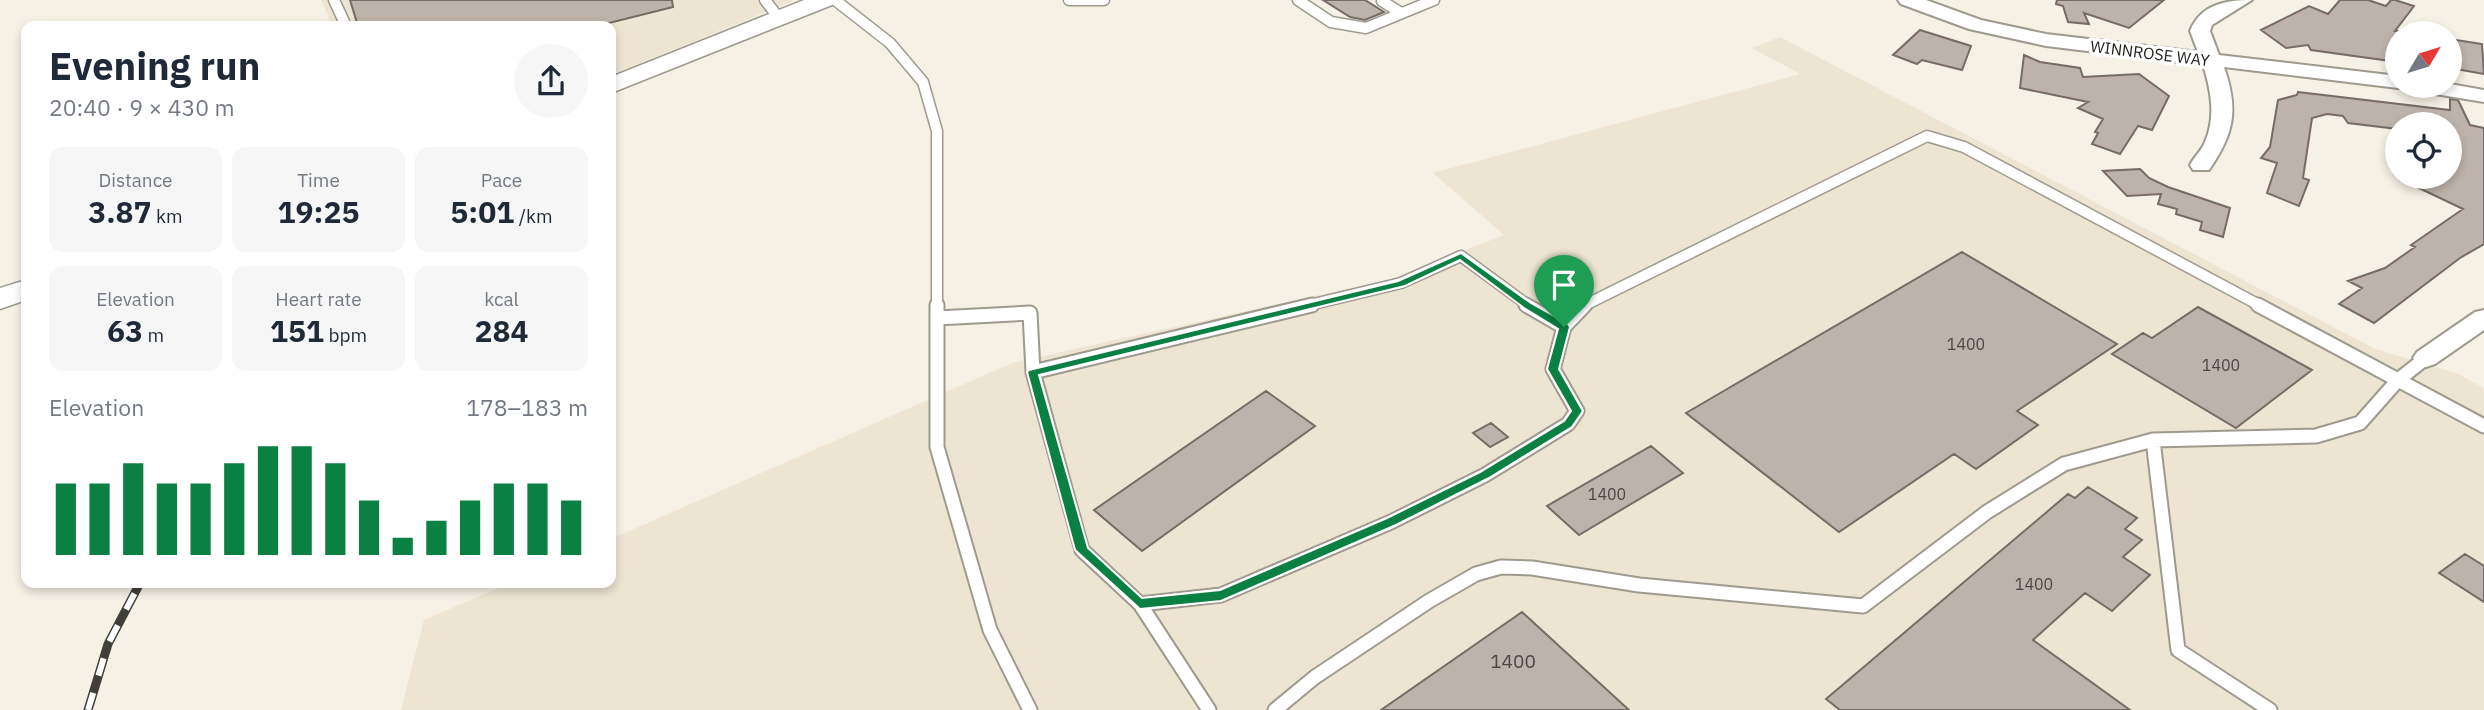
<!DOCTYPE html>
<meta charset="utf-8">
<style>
:root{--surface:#fff;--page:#f6f6f7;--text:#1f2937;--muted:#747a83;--accent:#0b8043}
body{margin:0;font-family:"IBM Plex Sans",sans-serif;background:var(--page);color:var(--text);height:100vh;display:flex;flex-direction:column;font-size:26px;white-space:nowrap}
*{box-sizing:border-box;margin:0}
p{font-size:23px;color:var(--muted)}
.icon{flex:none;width:38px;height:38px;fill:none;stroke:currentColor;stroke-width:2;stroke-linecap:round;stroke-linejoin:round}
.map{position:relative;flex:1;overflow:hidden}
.panel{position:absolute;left:21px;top:21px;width:595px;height:567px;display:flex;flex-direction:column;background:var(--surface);border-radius:14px;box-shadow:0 4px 10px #0003}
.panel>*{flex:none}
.needle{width:46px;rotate:52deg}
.tools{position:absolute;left:2385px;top:21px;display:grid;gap:14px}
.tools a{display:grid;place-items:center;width:77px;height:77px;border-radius:50%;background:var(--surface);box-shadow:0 4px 10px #0003;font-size:35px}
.pin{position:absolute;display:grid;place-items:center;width:60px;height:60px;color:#fff;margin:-72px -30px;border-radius:50% 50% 50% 0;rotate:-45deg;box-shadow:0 0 7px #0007}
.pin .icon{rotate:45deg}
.round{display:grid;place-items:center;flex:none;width:74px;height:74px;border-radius:37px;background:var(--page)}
.overview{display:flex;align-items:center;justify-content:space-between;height:119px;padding:0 28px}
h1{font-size:38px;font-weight:700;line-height:52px}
.metrics{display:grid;grid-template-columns:repeat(3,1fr);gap:10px;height:119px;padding:7px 28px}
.metrics div{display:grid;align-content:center;border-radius:14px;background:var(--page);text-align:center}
.metrics b{font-size:30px;font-weight:700}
.metrics small{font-size:19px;font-weight:400}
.metrics p{font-size:19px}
.chart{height:196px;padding:14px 28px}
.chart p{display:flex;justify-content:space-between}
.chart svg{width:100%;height:126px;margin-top:7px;stroke:var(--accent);stroke-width:6}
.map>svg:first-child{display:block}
.built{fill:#ede5d2}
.building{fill:#beb3ab;stroke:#766c65;stroke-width:2}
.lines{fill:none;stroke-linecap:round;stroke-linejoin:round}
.service-far1-casing{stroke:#9e9a8e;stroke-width:13}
.service-casing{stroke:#9e9a8e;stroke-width:17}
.minor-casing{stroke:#9e9a8e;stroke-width:4}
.tertiary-casing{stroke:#9e9a8e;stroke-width:3}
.service-far1{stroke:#fff;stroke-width:10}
.service{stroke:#fff;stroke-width:13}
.minor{fill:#fff;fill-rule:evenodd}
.tertiary{fill:#fff;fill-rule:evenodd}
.rail-casing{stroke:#413f3a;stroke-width:9}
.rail{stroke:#fff;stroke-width:6;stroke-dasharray:18;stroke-linecap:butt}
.route{fill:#0b8043;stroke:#fff;stroke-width:2;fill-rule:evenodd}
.labels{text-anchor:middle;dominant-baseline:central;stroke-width:7;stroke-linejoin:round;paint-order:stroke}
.far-street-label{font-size:16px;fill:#25231f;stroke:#fff}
.number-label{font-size:16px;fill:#4b4742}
.near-number-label{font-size:19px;fill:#4b4742}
</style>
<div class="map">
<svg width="2484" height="710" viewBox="0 0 2484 710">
<rect width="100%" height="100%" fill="#f6f1e5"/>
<path class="built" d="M 321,0 L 795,0 L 611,75 L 611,26 L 333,26 Z
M 1780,37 L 2375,349 L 2456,373 L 2484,388 L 2484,710 L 401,710 L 424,620 L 510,583 L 611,583 L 611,539 L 1012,363 L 1388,280 L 1504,235 L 1433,173 L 1800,74 L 1752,48 Z"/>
<path class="building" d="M 350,0 L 672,0 L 673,7 L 597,26 L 358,26 Z
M 1323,0 L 1365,0 L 1384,12 L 1365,20 L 1350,17 Z
M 2057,0 L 2164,0 L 2129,28 L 2084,13 L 2089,24 L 2068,22 L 2063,6 L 2056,4 Z
M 2340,0 L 2368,0 L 2386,6 L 2391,0 L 2395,0 L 2414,6 L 2395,31 L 2398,31 L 2398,62 L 2311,50 L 2308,45 L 2286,48 L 2261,30 L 2309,6 L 2328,14 Z
M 1920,30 L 1971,46 L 1962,70 L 1922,60 L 1917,64 L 1893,55 Z
M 2450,39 L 2482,44 L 2484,74 L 2450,68 Z
M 2024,55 L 2040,62 L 2080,68 L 2083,77 L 2139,74 L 2169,96 L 2152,130 L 2138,126 L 2120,154 L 2092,144 L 2098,133 L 2095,132 L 2103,119 L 2078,108 L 2088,102 L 2020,88 Z
M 2298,92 L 2450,110 L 2450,99 L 2458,100 L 2470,125 L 2484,128 L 2484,244 L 2460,258 L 2374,323 L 2339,304 L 2362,288 L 2348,281 L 2385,268 L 2415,247 L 2411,245 L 2463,209 L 2419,188 L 2428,182 L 2424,181 L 2429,177 L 2450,177 L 2450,124 L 2398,124 L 2398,129 L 2348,123 L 2343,116 L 2327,114 L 2312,118 L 2303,178 L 2309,180 L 2299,206 L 2267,193 L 2277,163 L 2261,158 L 2270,147 L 2278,100 L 2297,95 Z
M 2140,169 L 2149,178 L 2168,187 L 2230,208 L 2223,237 L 2200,230 L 2202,222 L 2176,214 L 2177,209 L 2158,204 L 2161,194 L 2127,196 L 2103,171 Z
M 1962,252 L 2117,344 L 2017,411 L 2038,425 L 1976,469 L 1954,454 L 1839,532 L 1686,413 Z
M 2198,307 L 2312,370 L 2236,428 L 2112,354 L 2143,333 L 2152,338 Z
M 1266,391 L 1315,426 L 1142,551 L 1094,510 Z
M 1491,423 L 1508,437 L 1490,447 L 1473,433 Z
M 1651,446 L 1683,473 L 1579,535 L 1547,506 Z
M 2088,487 L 2137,518 L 2125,529 L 2142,540 L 2123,557 L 2150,575 L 2112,611 L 2085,593 L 2033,640 L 2130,710 L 1840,710 L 1826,699 L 2068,494 L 2075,498 Z
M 2465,554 L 2484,566 L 2484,602 L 2439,573 Z
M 1522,612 L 1629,710 L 1381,710 Z"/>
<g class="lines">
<defs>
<path id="service-far1" d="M 334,0 L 346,26
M 765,0 L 778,17
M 835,0 L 890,43 L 923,82 L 937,131 L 937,306
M 1069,0 L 1104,0
M 1298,0 L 1331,22 L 1366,28 L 1434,0
M 1384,0 L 1382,1 L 1401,13
M 1305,306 L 1401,283 L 1461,256 L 1529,306
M 1583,306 L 1927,136 L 1964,147 L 2261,306"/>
<path id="service" d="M 937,305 L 937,447 L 990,630 L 1030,710
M 1526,305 L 1564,327
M 2258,305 L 2398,380 L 2426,358
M 937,318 L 1030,313 L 1033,372 L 1312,305
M 1033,372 L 1082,550 L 1140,604 L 1221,595 L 1391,522 L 1485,475 L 1568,424 L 1577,411 L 1553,369 L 1564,327 L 1585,305
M 2153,440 L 2178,650 L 2270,710
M 1140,604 L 1209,710
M 1275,710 L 1315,677 L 1429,601 L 1476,574 L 1501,567 L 1532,568 L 1639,585 L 1863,606 L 1987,512 L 2064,464 L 2153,440 L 2316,436 L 2360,423 L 2398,380 L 2484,426"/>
<path id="minor" d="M 1898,0 L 1926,0 L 1981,20 L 2046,34 L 2198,52 L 2190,31 C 2201,4 2226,0 2252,0 L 2212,25 L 2210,31 L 2219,55 L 2398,76 L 2398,86 L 2406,86 L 2398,88 L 2224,67 C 2239,110 2234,134 2209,170 L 2193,170 L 2190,165 C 2194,157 2202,150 2205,142 C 2216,117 2211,90 2203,65 L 2046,46 L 1969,29 L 1901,4 Z
M 2450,84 L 2484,90 L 2484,102 L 2423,92 L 2416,90 L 2413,86 Z
M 2484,310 L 2484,330 L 2435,364 L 2426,367 L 2417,364 L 2413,358 L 2417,352 L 2475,312 Z"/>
<path id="tertiary" d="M 804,0 L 835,0 L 832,5 L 611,93 L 611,77 Z
M 26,280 L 26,300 L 0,309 L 0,288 Z"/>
</defs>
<use href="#service-far1" class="service-far1-casing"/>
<use href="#service" class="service-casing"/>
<use href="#minor" class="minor-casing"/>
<use href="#tertiary" class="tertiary-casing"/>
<use href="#service-far1" class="service-far1"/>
<use href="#service" class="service"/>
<use href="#minor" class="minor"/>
<use href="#tertiary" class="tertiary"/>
<defs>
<path id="rail" d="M 88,710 L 108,644 L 140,583"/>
</defs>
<use href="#rail" class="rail-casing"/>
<use href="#rail" class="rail"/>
</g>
<path class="route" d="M 1461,253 L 1531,303 L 1568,324 L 1570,327 L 1559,369 L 1583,411 L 1572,427 L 1489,478 L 1396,525 L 1221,601 L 1140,609 L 1075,550 L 1027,372 L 1029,370 L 1398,281 ZM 1460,260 L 1524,308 L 1558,329 L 1547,369 L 1571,411 L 1564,421 L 1480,472 L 1387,518 L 1220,590 L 1142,598 L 1088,548 L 1039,375 L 1405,286 Z"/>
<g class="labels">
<g class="far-street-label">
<text transform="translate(2150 53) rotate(7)">WINNROSE WAY</text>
</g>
<g class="number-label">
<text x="1966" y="344">1400</text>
<text x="2221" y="365">1400</text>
<text x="1607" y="494">1400</text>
<text x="2034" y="584">1400</text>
</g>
<g class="near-number-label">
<text x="1513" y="661">1400</text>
</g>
</g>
</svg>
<div class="tools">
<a><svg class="needle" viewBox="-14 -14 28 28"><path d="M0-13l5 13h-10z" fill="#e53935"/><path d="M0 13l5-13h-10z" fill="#747a83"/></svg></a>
<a><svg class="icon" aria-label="locate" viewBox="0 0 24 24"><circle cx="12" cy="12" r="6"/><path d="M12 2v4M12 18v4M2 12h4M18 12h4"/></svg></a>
</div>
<div class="pin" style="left:1564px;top:327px;background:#1e9e55"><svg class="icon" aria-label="arrive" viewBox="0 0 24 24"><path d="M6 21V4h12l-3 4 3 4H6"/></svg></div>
<section class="panel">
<div class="overview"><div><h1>Evening run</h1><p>20:40 · 9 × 430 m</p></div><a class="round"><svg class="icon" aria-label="share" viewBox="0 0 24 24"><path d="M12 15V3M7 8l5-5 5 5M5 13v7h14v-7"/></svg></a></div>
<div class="metrics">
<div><p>Distance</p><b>3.87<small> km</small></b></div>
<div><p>Time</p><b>19:25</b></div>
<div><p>Pace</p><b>5:01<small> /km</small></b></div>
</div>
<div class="metrics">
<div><p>Elevation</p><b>63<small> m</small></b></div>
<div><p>Heart rate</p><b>151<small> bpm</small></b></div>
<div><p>kcal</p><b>284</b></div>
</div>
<div class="chart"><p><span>Elevation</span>178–183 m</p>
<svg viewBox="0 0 160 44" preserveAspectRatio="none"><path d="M5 44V19M15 44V19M25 44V12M35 44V19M45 44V19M55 44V12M65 44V6M75 44V6M85 44V12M95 44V25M105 44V38M115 44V32M125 44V25M135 44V19M145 44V19M155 44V25"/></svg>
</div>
</section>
</div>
